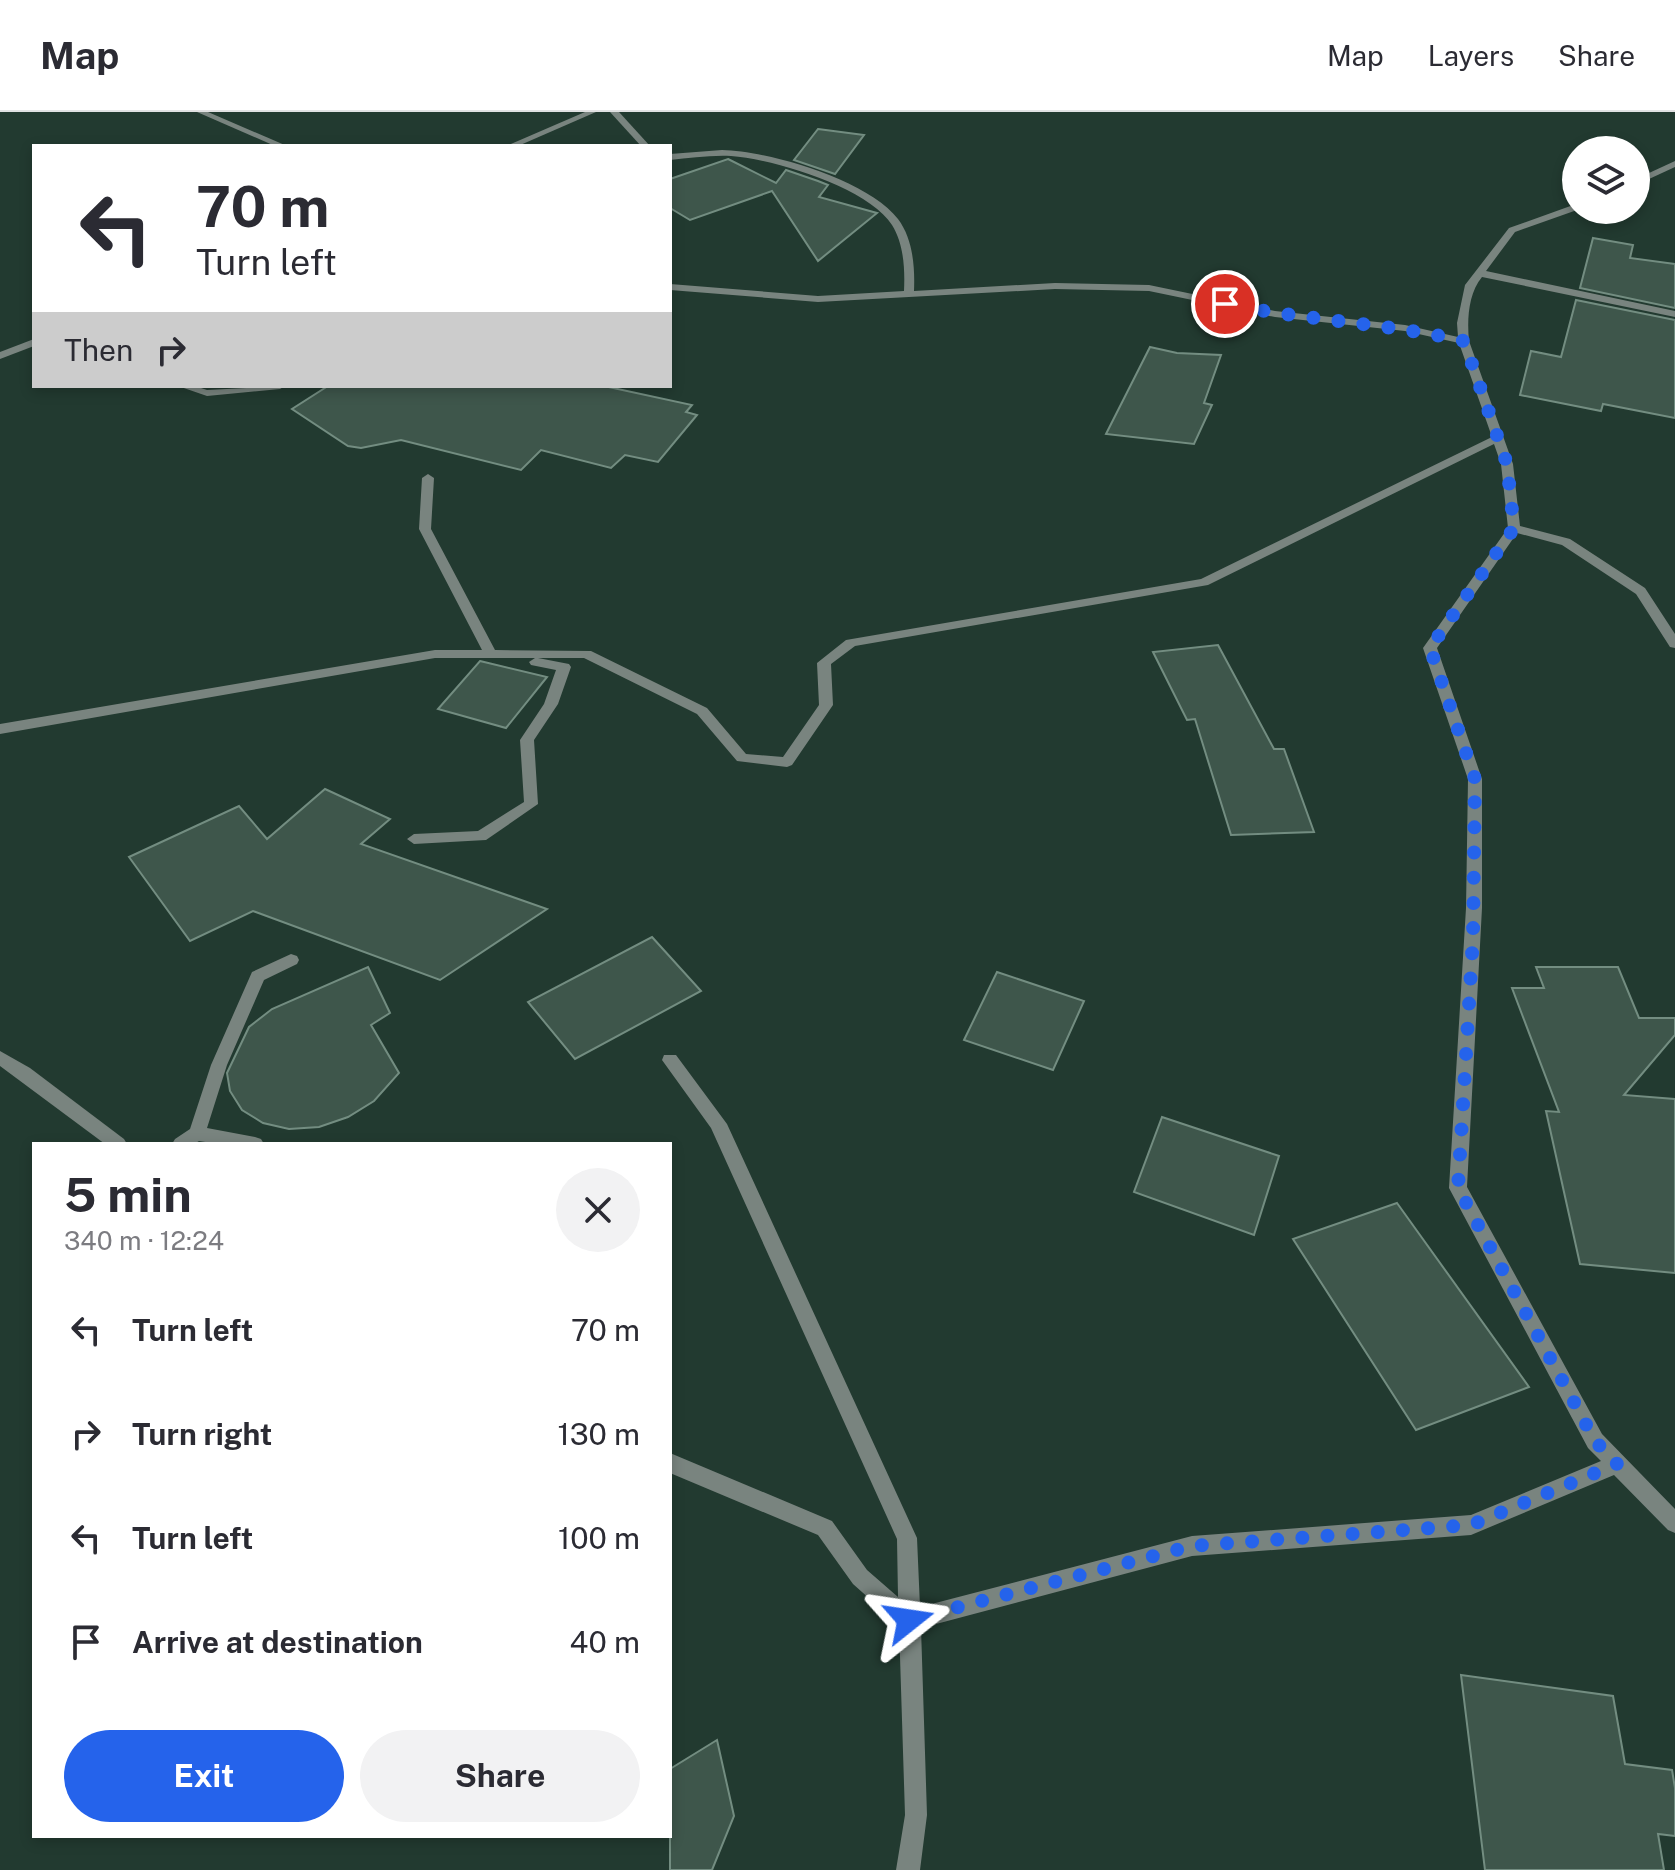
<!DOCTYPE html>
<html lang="en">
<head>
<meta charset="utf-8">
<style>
	:root { --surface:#fff; --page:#f2f2f3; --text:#2b2b33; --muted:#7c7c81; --line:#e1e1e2; --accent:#2563eb }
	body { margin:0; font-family:"Public Sans",sans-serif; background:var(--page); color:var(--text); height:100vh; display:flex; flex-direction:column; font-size:30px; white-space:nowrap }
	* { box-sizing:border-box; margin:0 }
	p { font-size:26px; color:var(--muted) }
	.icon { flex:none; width:44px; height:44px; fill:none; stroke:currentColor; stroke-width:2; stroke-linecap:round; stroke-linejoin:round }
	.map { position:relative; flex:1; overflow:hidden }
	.details { position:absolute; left:32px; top:1030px; width:640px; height:696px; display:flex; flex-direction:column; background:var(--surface); border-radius:0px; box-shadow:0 4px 12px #0003 }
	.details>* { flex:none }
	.guide { position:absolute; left:32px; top:32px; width:640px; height:244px; border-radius:0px; box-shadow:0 4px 12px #0003; background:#fff; color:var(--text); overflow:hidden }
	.fabs { position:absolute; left:1562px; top:24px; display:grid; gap:16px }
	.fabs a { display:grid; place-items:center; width:88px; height:88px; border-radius:50%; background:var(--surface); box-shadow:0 4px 12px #0003; font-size:40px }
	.pin { position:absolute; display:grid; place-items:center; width:68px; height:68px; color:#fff; margin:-34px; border:4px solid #fff; border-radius:50%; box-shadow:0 2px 8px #0007 }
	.me { position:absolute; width:88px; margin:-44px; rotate:75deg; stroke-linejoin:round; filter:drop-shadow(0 0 6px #0008) }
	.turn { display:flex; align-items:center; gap:28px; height:168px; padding:0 32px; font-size:36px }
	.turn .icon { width:104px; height:104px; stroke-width:2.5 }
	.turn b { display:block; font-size:56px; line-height:68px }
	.then { display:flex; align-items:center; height:76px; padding:0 32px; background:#0003; gap:16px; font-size:30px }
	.round { display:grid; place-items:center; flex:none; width:84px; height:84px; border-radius:42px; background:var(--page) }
	.headline { display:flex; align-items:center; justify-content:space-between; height:136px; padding:0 32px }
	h1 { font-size:48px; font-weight:700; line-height:60px }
	.primary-button { display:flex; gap:16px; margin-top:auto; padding:16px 32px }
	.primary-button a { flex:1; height:92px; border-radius:48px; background:var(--accent); color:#fff; font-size:32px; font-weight:700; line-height:92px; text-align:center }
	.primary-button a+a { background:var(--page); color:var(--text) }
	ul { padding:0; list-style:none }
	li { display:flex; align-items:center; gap:24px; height:104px; padding:0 32px }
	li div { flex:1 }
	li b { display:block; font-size:30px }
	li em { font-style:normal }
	header { display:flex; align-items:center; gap:48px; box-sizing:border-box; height:112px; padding:0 40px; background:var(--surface); border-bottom:2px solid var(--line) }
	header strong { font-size:38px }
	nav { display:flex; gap:44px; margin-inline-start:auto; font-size:28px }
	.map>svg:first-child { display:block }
	.building { fill:#3e564b; stroke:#738d81; stroke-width:2 }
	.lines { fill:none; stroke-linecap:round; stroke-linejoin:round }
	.minor { fill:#79847f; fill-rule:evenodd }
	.route { stroke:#2563eb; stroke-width:14; stroke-dasharray:0 25.2 }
</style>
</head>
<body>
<header>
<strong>Map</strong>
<nav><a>Map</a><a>Layers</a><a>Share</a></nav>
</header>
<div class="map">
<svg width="1675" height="1758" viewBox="0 0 1675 1758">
	<rect width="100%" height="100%" fill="#223a30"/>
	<g class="building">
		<polygon points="818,17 864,23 835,62 794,48"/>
		<polygon points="728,47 776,71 786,58 818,69 828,73 819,85 877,101 818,149 772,79 690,108 670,96 670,67"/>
		<polygon points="1593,126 1633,133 1630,146 1675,152 1675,196 1580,176"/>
		<polygon points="1576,188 1675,208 1675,306 1603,292 1601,299 1520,283 1531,239 1561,245"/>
		<polygon points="1150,235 1177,241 1221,243 1204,291 1212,293 1194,332 1106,322"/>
		<polygon points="328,274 604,274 692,293 686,300 697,303 658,350 625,343 611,356 541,338 521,358 401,328 361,336 348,334 292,297"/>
		<polygon points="1218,533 1274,637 1284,637 1314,720 1231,723 1195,607 1187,608 1153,540"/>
		<polygon points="480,549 547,565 506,616 438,597"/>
		<polygon points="325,677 390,707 361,732 547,797 440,868 253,799 190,829 129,745 239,694 267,727"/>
		<polygon points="652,825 701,879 575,947 528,890"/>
		<polygon points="368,855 390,901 371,913 399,961 374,989 348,1005 319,1015 289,1017 263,1011 242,998 230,979 227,961 249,915 272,897"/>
		<polygon points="1536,855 1618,855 1639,906 1675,906 1675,923 1624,983 1675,987 1675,1161 1580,1152 1546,999 1559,1000 1512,876 1544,876"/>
		<polygon points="997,860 1084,889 1053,958 964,928"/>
		<polygon points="1162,1005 1279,1044 1254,1123 1134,1080"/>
		<polygon points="1397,1091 1529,1275 1416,1318 1293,1127"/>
		<polygon points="1461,1563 1613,1584 1625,1652 1672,1658 1675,1676 1675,1724 1658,1722 1664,1758 1485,1758"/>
		<polygon points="717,1628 734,1704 712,1758 670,1758 670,1657"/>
	</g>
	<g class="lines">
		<g class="minor">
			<polygon points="197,0 208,0 287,34 275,34"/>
			<polygon points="585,0 596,0 518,34 506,34"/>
			<polygon points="610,0 619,0 650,34 641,34"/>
			<path d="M722,38C769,39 868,68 898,107C913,127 915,155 914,179L1055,171L1149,173L1275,199L1405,213L1458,225L1457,211L1465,173L1509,116L1576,92L1577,98L1515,120L1486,159L1675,199V205L1482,165C1468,182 1467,208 1469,229L1513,352L1520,414L1570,427L1645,476L1675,522V536L1670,535L1636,482L1562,433L1517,421L1437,536L1482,667V796L1467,1075L1602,1322L1675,1397V1421L1668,1418L1614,1363L1471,1423L1192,1444L921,1516L927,1703L920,1758H896L905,1703L899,1513L853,1472L818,1423L670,1361V1341L832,1409L867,1458L898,1485L897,1427L711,1016L662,948L664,943H676L727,1012L917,1426L920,1495L1192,1424L1471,1403L1601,1349L1588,1336L1449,1076L1466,796L1468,667L1423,536L1508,416L1501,352L1494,332L1208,473L855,534L831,552L833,593L792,653L787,655L737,649L697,602L584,546H538L569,552L571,555L558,592L534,628L538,692L486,728L414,732L407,727L414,722L478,719L524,690L520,628L544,592L556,558L531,553L529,550L535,546H435L0,622V612L435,538H482L419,417L422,366L428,362L434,366L431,417L495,538L591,539L707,596L746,642L783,645L819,593L817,551L846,528L1201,467L1492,325L1459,231L1405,219L1275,205L1149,179L1055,177L818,190L670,178V172L818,184L904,179C905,158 904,132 892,113C869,76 774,47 731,44C711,43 690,46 670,48V42Z"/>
			<polygon points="1675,49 1675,55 1636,73 1636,67"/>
			<polygon points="34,227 34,234 0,247 0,240"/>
			<polygon points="178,274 195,274 207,278 285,274 280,277 207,284"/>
			<polygon points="291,842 297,844 299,848 297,852 264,868 227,953 207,1016 255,1025 261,1027 264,1032 218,1032 199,1029 194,1032 172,1032 175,1027 190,1017 211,953 252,860"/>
			<polygon points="0,939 30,956 124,1027 127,1032 105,1032 0,954"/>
		</g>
	</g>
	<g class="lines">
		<path class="route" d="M909,1508L1192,1434L1471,1413L1617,1352L1595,1329L1458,1076L1473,826L1475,667L1430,536L1514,416L1507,352L1464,229C1385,211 1304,208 1225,192"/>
	</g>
</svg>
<div class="fabs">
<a><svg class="icon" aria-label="layers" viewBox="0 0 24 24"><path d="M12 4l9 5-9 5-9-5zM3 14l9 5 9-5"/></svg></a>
</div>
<div class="pin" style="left:1225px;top:192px;background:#d93025"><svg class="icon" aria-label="arrive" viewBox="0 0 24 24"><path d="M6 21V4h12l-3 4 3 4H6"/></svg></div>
<svg class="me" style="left:909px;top:1508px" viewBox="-20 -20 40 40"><path d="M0-17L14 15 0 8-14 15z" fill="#2563eb" stroke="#fff" stroke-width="4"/></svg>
<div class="guide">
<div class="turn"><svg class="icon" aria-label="left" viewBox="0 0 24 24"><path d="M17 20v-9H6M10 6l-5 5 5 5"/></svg><div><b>70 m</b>Turn left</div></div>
<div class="then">Then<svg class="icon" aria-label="right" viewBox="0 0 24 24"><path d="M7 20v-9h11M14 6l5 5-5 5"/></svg></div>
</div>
<section class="details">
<div class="headline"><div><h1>5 min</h1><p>340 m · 12:24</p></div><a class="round"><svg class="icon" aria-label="close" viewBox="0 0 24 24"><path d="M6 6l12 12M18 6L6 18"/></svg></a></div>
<ul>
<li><svg class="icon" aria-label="left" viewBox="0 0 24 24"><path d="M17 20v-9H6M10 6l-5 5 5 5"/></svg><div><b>Turn left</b></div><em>70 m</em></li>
<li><svg class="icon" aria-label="right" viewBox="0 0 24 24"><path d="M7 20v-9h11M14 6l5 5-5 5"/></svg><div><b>Turn right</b></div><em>130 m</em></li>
<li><svg class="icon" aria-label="left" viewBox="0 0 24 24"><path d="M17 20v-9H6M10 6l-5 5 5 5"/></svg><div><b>Turn left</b></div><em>100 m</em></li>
<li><svg class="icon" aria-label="arrive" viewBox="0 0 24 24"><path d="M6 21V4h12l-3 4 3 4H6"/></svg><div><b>Arrive at destination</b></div><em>40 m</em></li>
</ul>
<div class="primary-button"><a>Exit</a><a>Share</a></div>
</section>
</div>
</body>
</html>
